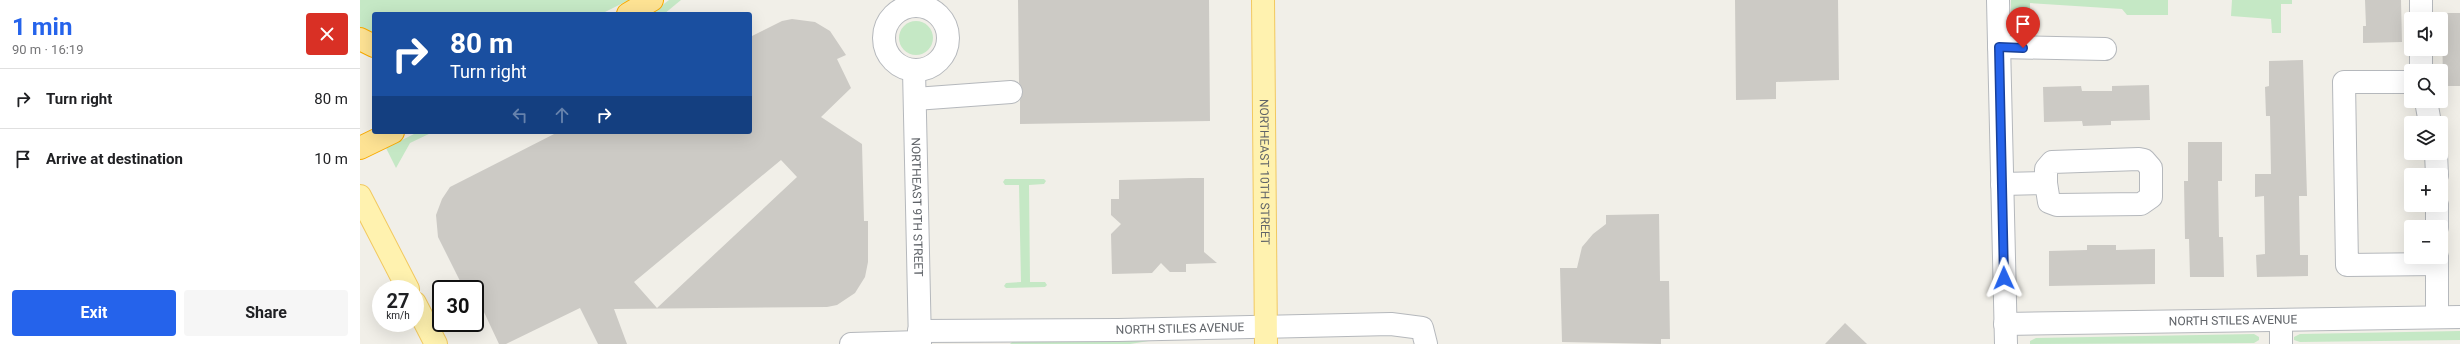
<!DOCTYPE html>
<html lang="en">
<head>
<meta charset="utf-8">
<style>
	:root { --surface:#fff; --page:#f6f6f6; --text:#202124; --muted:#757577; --line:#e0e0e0; --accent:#2563eb }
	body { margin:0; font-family:Roboto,sans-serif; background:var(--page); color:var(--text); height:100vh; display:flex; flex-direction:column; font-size:15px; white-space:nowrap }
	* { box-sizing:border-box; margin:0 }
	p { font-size:13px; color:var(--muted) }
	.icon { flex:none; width:22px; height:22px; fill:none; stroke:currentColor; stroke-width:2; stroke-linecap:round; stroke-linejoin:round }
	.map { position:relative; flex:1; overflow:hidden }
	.details { display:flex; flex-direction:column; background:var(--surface); width:360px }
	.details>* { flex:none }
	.hud { position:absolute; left:12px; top:12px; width:380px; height:122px; border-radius:4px; box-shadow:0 4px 16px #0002; background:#1a4fa0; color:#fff; overflow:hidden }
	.controls { position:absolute; left:2044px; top:12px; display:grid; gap:8px }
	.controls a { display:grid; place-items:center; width:44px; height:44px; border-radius:4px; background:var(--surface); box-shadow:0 4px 16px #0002; font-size:20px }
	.speed { position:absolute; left:12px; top:280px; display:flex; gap:8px; font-size:20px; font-weight:700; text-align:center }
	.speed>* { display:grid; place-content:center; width:52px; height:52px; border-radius:50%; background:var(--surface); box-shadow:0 4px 16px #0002; line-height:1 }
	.speed small { font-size:10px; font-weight:400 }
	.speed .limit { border:2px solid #111; border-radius:6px; background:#fff; color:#111 }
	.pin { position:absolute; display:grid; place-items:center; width:34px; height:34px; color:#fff; margin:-41px -17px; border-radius:50% 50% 50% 0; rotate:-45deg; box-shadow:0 0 4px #0007 }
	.pin .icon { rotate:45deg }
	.me { position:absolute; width:44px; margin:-22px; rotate:359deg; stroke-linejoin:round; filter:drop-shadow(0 0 3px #0008) }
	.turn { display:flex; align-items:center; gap:14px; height:84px; padding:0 12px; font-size:18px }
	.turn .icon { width:52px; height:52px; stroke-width:2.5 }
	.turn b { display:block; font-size:28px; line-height:34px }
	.lanes { display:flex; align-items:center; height:38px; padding:0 12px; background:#0003; justify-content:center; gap:20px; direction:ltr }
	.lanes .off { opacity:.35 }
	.round { display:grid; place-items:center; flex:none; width:42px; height:42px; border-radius:4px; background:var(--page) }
	.summary { display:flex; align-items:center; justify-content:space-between; height:68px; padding:0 12px }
	h1 { font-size:24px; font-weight:700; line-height:30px; color:var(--accent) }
	.cta { display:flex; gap:8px; margin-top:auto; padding:8px 12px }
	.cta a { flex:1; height:46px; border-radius:4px; background:var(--accent); color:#fff; font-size:16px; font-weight:700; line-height:46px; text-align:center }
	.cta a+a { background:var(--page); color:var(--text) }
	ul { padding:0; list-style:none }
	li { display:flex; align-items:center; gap:12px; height:60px; padding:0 12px; border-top:1px solid var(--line) }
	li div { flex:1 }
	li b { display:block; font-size:15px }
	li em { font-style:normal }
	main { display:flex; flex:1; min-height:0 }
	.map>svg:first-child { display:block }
	.green { fill:#c5e8c5 }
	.building { fill:#cccac5; fill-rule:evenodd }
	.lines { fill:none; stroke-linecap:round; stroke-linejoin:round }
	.minor-casing { stroke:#b5b8bc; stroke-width:24 }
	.major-casing { stroke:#f2c960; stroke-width:24 }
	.highway-casing { stroke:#f9ab00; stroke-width:24 }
	.minor { stroke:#fff; stroke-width:22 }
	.major { stroke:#fff2af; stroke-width:22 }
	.highway { stroke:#fde293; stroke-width:22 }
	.route-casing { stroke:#184099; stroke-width:10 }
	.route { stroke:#2563eb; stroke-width:7 }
	.labels { text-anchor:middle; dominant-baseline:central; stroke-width:3.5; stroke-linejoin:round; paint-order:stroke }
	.street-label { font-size:12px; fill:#5f6368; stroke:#fff }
</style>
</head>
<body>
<main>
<section class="details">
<div class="summary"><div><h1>1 min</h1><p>90 m · 16:19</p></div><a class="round" style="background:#d93025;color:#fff"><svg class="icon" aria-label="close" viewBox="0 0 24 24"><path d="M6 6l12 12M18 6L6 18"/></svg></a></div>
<ul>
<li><svg class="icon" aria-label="right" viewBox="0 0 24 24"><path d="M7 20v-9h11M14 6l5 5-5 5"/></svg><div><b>Turn right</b></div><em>80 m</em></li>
<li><svg class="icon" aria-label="arrive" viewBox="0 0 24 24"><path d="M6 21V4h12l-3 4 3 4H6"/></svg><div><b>Arrive at destination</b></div><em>10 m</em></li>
</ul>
<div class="cta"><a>Exit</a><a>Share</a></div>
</section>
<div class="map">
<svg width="2100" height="344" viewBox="0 0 2100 344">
	<rect width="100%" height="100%" fill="#f1efe8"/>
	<g class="green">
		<polygon points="0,0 269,0 241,14 14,14 14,36 0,30"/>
		<polygon points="309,0 321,0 304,14 291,14"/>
		<polygon points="1651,0 1808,0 1808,15 1767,15 1762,9 1670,3 1670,16 1651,15"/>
		<polygon points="1872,0 1932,0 1932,4 1921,4 1921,33 1912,33 1911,19 1871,16"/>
		<circle cx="556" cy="38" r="17"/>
		<polygon points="58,132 73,132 50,143 36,168 26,148"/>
		<polygon points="645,179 684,179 686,181 684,184 669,185 670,282 685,282 687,285 685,287 646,288 644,286 646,283 661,282 659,185 645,185 643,182"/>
		<polygon points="2100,331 2100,340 1940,342 1934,340 1934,337 1940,334"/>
		<polygon points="1894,334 1899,337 1899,340 1894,343 1670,344 1670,341 1676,338"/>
		<polygon points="795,340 770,344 650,344 653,341"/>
	</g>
	<g class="building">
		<polygon points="658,0 849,0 850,121 660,124 660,100 663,91 659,83"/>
		<polygon points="1375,0 1478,0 1479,80 1416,82 1416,99 1376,100"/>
		<polygon points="2005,0 2041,0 2042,42 2003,43 2003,26 2006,26"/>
		<polygon points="2082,13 2100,13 2100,86 2083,86"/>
		<path d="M432,19L455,22L470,31L486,55L477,59L491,88L461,117L502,144L504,221H508V262L505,277L495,293L477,305L467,307L254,309L267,344H238L220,308L146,344H139L123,310L115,314V289H104L78,237L76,215L82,199L90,187L198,132H390V37L422,21ZM421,160L437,177L297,308L274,282Z"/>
		<polygon points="1943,60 1947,196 1939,196 1940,255 1948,255 1948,276 1897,277 1896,255 1905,254 1904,196 1895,197 1895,174 1911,174 1910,116 1906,116 1905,87 1909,86 1909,61"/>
		<polygon points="1789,85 1790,120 1751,121 1751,125 1723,126 1722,121 1684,122 1683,87 1721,86 1722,91 1752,91 1752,86"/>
		<polygon points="1828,142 1862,142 1862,181 1858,181 1859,237 1863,237 1864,277 1830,277 1829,239 1825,239 1824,181 1828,181"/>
		<polygon points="831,178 844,178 844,252 857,263 826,264 826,272 810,272 801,263 792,273 752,274 751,234 761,224 751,215 751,199 759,199 759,180"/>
		<polygon points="1299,214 1300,281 1309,281 1310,339 1301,339 1301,344 1202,342 1200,268 1217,268 1222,247 1233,234 1246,224 1246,215"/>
		<polygon points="1727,245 1756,245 1756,250 1795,249 1795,284 1689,286 1689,251 1727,250"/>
		<polygon points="1485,323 1507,344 1465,344"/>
	</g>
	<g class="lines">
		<g class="minor-casing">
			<g id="minor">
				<polyline points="1638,0 1646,344"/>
				<polyline points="2061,0 2061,19"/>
				<circle cx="556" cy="38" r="32"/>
				<polyline points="1639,47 1745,49"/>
				<polyline points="2061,49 2061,71"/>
				<path id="s1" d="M554,70L560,344"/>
				<polyline points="2051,82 1984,82 1987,265 2077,264"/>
				<polyline points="555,99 651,92"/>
				<polyline points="2066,101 2070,123"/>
				<polyline points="2076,153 2077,175"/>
				<polyline points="1642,184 1686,183 1686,169 1692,162 1779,159 1784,160 1791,168 1791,197 1781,204 1697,205 1689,202 1686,183"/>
				<polyline points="2077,205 2077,227"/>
				<polyline points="2077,257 2077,317"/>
				<polyline points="1921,320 1921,344"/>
				<path id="s2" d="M1645,324L2100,317"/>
				<path id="s3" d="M559,331L758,330L1031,324L1062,328L1066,344"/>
				<polyline points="491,344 560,342"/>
			</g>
		</g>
		<g class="major-casing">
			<g id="major">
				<path id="s4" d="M903,0L906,344"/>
				<polyline points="0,196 48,289"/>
				<polyline points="55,303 76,344"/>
			</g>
		</g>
		<g class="highway-casing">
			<g id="highway">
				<polyline points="268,14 292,0"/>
				<polyline points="0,39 14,46"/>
				<polyline points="0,148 33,132"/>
			</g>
		</g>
		<use href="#minor" class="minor"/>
		<use href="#major" class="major"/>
		<use href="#highway" class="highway"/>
	</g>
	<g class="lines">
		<g class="route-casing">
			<polyline id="route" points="1644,278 1639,47 1663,48"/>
		</g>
		<use href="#route" class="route"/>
	</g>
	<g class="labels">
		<g class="street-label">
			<text stroke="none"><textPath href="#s4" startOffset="172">NORTHEAST 10TH STREET</textPath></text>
			<text stroke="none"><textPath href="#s1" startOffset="137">NORTHEAST 9TH STREET</textPath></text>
			<text stroke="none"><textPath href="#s2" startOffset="228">NORTH STILES AVENUE</textPath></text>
			<text stroke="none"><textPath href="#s3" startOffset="261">NORTH STILES AVENUE</textPath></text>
		</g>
	</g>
</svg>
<div class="controls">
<a><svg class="icon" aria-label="sound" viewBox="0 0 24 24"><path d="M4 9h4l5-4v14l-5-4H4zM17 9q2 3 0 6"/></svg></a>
<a><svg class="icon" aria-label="search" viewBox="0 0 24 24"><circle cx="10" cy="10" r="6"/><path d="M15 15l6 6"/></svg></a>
<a><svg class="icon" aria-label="layers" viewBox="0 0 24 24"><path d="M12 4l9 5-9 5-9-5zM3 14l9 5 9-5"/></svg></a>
<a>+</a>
<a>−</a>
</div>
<div class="speed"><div>27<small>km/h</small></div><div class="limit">30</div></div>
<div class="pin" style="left:1663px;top:48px;background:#d93025"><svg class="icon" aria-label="arrive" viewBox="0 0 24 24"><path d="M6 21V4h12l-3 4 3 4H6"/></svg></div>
<svg class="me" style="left:1644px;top:278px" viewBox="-20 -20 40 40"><path d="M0-17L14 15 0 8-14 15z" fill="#2563eb" stroke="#fff" stroke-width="4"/></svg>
<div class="hud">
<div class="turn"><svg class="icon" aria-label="right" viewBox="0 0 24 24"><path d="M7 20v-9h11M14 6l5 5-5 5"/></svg><div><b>80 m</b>Turn right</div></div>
<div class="lanes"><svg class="icon off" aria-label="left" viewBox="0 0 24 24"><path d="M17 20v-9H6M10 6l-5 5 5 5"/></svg><svg class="icon off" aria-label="ahead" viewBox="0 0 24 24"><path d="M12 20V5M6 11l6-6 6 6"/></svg><svg class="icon" aria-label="right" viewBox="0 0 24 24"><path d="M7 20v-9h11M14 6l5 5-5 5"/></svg></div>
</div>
</div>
</main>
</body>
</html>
